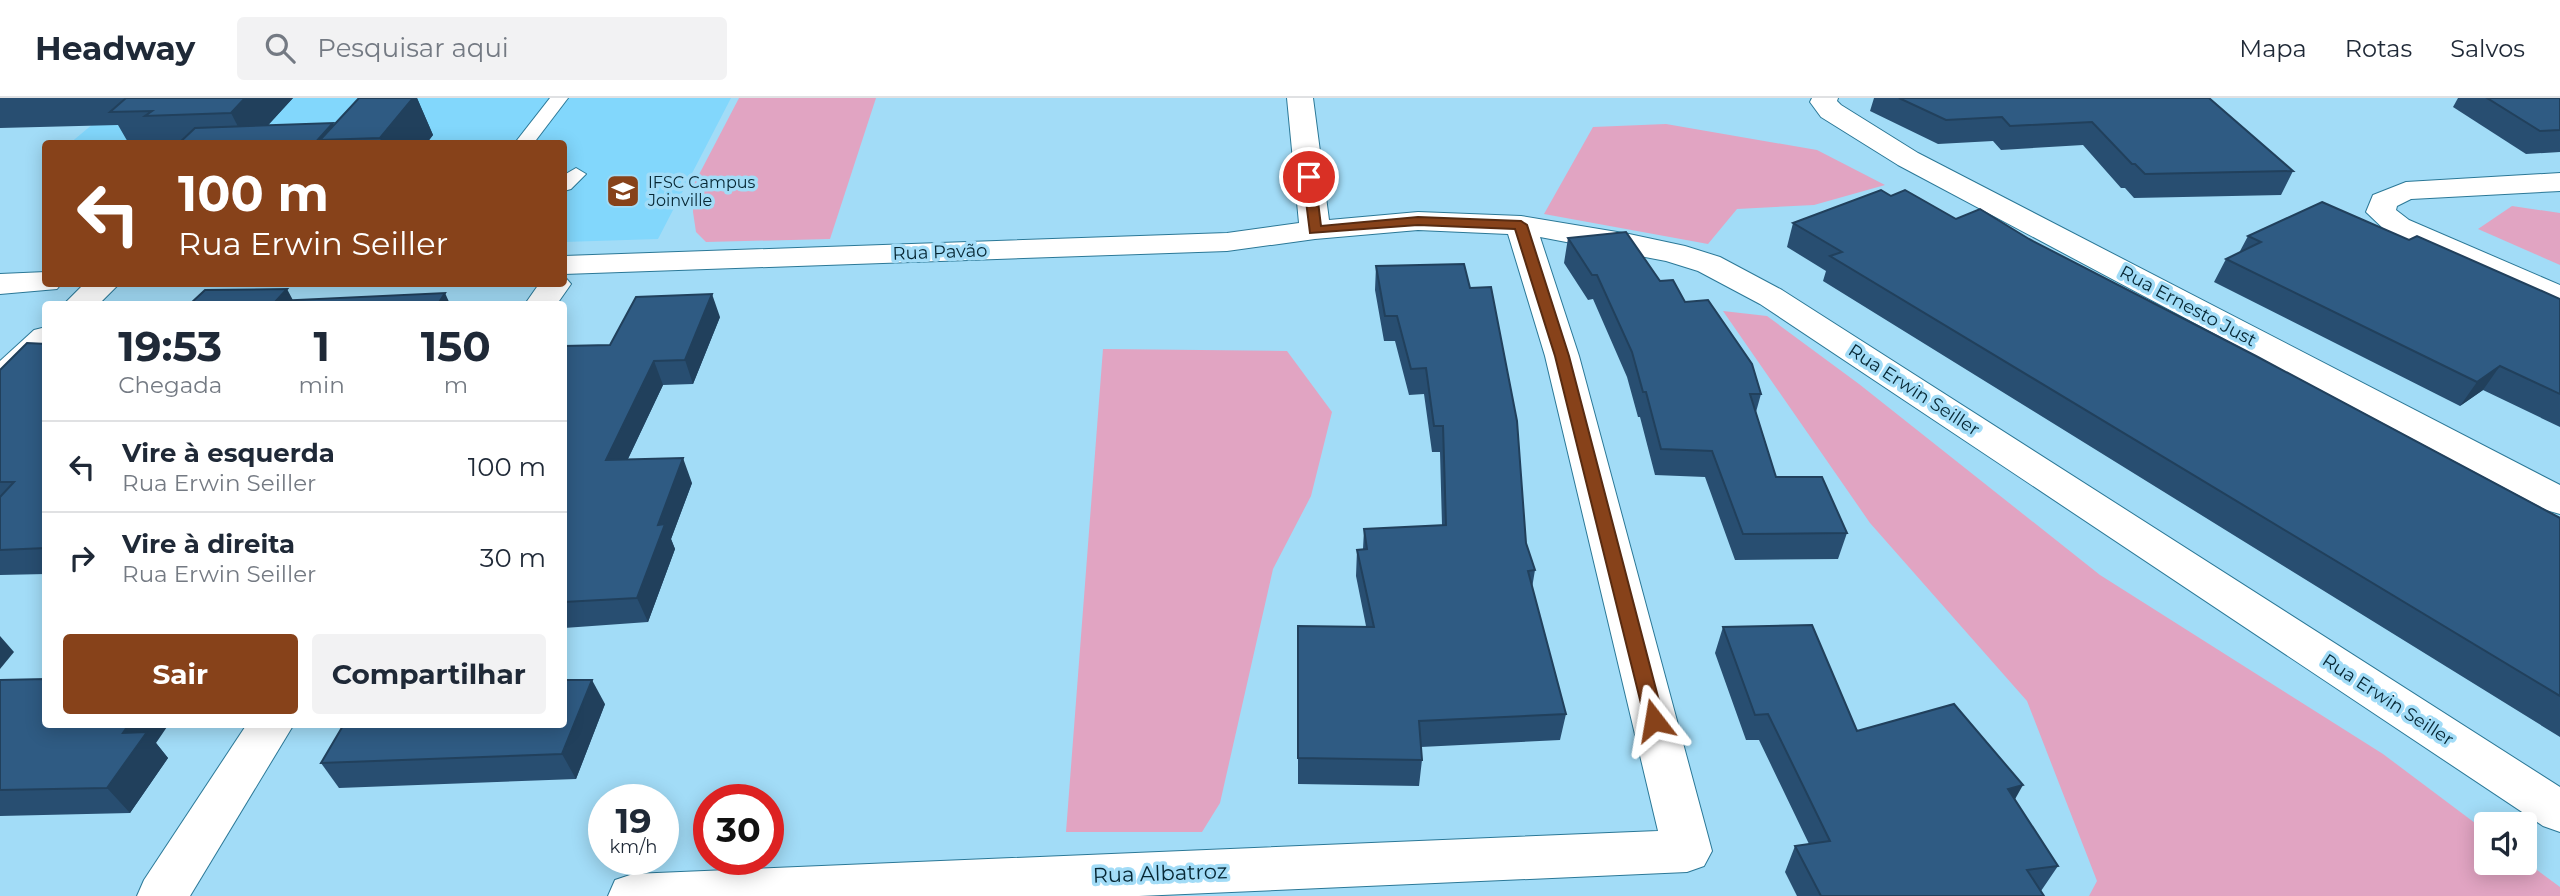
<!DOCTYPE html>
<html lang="pt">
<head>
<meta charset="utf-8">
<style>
	:root { --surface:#fff; --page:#f2f2f3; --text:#1f2937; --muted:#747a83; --line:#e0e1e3; --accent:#87421a }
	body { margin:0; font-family:Montserrat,sans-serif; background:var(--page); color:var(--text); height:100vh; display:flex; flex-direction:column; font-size:26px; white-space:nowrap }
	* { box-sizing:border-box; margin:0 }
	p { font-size:23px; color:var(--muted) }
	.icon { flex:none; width:38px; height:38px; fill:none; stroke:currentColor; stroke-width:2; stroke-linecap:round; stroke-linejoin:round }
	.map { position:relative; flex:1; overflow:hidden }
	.drawer { position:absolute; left:42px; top:203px; width:525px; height:427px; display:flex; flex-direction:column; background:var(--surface); border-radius:7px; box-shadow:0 4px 18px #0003 }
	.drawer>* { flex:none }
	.guide { position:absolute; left:42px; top:42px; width:525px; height:147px; border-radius:7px; box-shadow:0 4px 18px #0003; background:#87421a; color:#fff; overflow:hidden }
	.fabs { position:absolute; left:2474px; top:714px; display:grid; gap:14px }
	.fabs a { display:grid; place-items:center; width:63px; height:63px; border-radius:7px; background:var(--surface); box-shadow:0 4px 18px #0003; font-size:35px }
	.speed { position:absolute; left:588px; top:686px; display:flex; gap:14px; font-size:35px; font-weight:700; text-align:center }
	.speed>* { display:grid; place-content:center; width:91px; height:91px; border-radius:50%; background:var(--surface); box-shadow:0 4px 18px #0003; line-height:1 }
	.speed small { font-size:18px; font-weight:400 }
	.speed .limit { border:10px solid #d22; background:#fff; color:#111 }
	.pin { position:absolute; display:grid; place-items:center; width:60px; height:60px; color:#fff; margin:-30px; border:4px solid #fff; border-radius:50%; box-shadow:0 2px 7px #0007 }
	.me { position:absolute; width:77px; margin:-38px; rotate:346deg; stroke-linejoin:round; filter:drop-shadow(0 0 5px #0008) }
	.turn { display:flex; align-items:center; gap:24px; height:147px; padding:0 21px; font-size:32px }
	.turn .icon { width:91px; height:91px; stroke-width:2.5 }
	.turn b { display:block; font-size:49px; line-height:60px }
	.eta { display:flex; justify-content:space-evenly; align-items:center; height:119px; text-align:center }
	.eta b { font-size:42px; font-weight:700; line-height:49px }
	.primary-button { display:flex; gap:14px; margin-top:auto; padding:14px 21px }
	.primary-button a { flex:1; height:80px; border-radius:7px; background:var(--accent); color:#fff; font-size:28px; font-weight:700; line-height:80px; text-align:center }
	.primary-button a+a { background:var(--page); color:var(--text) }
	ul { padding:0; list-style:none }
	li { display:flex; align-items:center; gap:21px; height:91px; padding:0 21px; border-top:2px solid var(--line) }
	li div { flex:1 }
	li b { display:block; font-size:26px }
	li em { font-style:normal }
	header { display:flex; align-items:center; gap:42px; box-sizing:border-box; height:98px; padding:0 35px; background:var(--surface); border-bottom:2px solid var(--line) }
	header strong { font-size:33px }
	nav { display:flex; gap:38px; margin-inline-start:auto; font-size:24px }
	.search { width:490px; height:63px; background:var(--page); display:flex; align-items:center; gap:18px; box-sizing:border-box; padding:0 24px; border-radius:7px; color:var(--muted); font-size:26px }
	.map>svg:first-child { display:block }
	.built { fill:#82d7fc }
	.green { fill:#e1a4c2 }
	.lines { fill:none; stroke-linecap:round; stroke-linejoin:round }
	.service-casing { stroke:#2b7897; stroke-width:2 }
	.minor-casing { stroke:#2b7897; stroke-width:2 }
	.service { fill:#fff; fill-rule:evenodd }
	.minor { fill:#fff; fill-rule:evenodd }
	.wall { fill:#284e71 }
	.shaded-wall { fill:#21405c }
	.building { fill:#2f5b83; stroke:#21405c; stroke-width:2 }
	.route { fill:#87421a; stroke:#582b11; stroke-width:2 }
	.labels { text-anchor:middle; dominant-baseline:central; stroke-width:7; stroke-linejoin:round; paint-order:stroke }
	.far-poi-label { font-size:16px; fill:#062734; stroke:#a2dcf7; text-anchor:start }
	.street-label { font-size:18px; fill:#062734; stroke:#a2dcf7 }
	.near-street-label { font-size:21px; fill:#062734; stroke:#a2dcf7 }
</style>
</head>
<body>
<header>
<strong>Headway</strong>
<div class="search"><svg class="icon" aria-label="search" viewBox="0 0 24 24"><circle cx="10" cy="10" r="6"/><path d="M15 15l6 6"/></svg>Pesquisar aqui</div>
<nav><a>Mapa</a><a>Rotas</a><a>Salvos</a></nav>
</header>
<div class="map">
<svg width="2560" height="798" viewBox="0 0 2560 798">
	<rect width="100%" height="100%" fill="#a2dcf7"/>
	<polygon class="built" points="124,0 731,0 658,141 564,144 564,46 69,46"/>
	<g class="green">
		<polygon points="739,0 876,0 830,141 706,144 696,134 693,114 693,88"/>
		<polygon points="1666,26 1817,52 1885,87 1814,107 1737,111 1708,146 1544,116 1593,29"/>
		<polygon points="2512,108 2560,115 2560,167 2478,131"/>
		<polygon points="1723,213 1767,218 1859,286 2100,477 2383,656 2487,734 2487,765 2525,763 2560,789 2560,798 2089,798 2097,783 2027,603 1870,425"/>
		<polygon points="1103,251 1287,253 1332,314 1311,398 1273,471 1220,705 1202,734 1066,734"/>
	</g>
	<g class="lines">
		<g class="service-casing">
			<g id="service">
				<polygon points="550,0 568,0 533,46 514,46"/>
				<polygon points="576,70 586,76 571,91 564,93 564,77"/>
			</g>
		</g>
		<g class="minor-casing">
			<g id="minor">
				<polygon points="1287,0 1313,0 1329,122 1418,114 1521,118 1629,136 1685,148 1720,159 1782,192 2560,689 2560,734 2543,728 1760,206 1698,173 1666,163 1540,139 1579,258 1712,753 1704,768 1687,774 1139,798 608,798 615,782 633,776 1658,733 1545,258 1508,136 1418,132 1315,141 1227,153 564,176 564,158 1227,135 1299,125"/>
				<polygon points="1812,0 1838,0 1837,3 1841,7 1918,55 2560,387 2560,416 2546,412 1898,67 1821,19 1810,4"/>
				<polygon points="2560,75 2560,93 2411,101 2397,108 2396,112 2409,122 2560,187 2560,209 2387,134 2366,114 2373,97 2406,84"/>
				<polygon points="46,174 46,186 61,186 57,191 0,196 0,176"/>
				<polygon points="564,178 571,186 557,206 525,206 539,186 564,186"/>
				<polygon points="84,186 119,186 99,206 64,206"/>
				<polygon points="46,229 46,258 12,290 0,293 0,263 34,232"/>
				<polygon points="247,626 294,626 190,798 137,798 144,782"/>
			</g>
		</g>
		<use href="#service" class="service"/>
		<use href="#minor" class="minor"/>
	</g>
	<g class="wall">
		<polygon points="0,0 293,0 268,27 334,27 359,0 417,0 433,37 426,46 129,46 118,27 0,30"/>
		<polygon points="1874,0 2209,0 2293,73 2281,97 2134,100 2125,90 2121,90 2083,47 2001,52 1993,43 1938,46 1870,13"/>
		<polygon points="2458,0 2560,0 2560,54 2526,56 2453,9"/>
		<polygon points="1891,98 1956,121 2029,141 2560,420 2560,639 1823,183 1826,173 1787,149 1793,125"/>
		<polygon points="2248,138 2409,142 2560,201 2560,329 2483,292 2460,308 2214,184 2226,161 2239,155"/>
		<polygon points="1568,140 1660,183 1685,204 1761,296 1756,314 1776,379 1847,435 1838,461 1735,462 1705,379 1655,377 1640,319 1638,319 1627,279 1593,201 1588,202 1564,165"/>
		<polygon points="1376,168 1526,445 1535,472 1532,490 1566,616 1560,642 1421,649 1422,662 1419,688 1298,686 1298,528 1366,528 1356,478 1357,452 1363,451 1364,431 1442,427 1440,354 1432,354 1424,296 1409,297 1395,243 1384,243 1375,192"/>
		<polygon points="720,219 693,286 663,287 628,361 692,385 671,441 675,451 648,524 564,530 564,248 610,247"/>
		<polygon points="46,246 46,476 0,477 0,272"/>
		<polygon points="1723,529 1857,633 2015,702 2058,768 2041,793 2044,798 1797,798 1785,774 1795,748 1809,746 1759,642 1746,642 1715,555"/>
		<polygon points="0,582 156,645 168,660 130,715 0,718"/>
		<polygon points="605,606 576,681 339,690 321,665"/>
	</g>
	<g class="shaded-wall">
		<polygon points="245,0 293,0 251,46 247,46 231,15"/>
		<polygon points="413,0 417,0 433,37 426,46 382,46 380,40"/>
		<polygon points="333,25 340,41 320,42 322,46 314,46"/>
		<polygon points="287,191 295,206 276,203"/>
		<polygon points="445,195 450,206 438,206"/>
		<polygon points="712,196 720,219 693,286 685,262"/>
		<polygon points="654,263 663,287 616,386 606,362"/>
		<polygon points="2500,268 2483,292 2460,308 2477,284"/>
		<polygon points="683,360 692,385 671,441 675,451 648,524 637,500 658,427"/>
		<polygon points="0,538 14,554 0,571"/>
		<polygon points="592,582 605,606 576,681 562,656"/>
		<polygon points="129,626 169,626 156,645 168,660 130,715 107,690 123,635"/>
		<polygon points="2023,687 2009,712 2008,691"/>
	</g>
	<g class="building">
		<polygon points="126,0 245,0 231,15 145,18 152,13 110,14"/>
		<polygon points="359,0 413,0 380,40 320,42"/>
		<polygon points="1899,0 2209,0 2293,73 2145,76 2135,66 2132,66 2092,24 2010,28 2002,19 1946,22"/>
		<polygon points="2487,0 2560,0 2560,32 2540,33"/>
		<polygon points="333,25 314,46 178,46 195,30"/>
		<polygon points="1881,92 1891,98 1905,92 1956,121 1980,111 2029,141 2256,258 2560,420 2560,598 1830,158 1842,154 1793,125"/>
		<polygon points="2322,104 2409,142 2417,138 2560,201 2560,296 2500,268 2477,284 2226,161 2261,144 2248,138"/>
		<polygon points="1626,134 1660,183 1673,182 1685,204 1708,202 1752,266 1761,296 1750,296 1776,379 1822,379 1847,435 1743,436 1712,353 1661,351 1646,294 1643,294 1632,254 1597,177 1592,177 1568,140"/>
		<polygon points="1464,166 1470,190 1491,189 1517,323 1526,445 1535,472 1528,473 1566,616 1419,623 1422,662 1298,660 1298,528 1374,529 1357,452 1367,451 1364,431 1446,427 1443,328 1434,328 1426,270 1411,271 1397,218 1385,218 1376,168"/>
		<polygon points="287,191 276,203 445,195 438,206 190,206 205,192"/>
		<polygon points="712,196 685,262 654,263 606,362 683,360 658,427 665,426 637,500 564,504 564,248 610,247 636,199"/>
		<polygon points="27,245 46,246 46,450 0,452 0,399 14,384 0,384 0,272"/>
		<polygon points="1812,527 1857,633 1954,606 2023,687 2008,691 2058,768 2027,772 2044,798 1821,798 1795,748 1830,743 1768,616 1755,617 1723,529"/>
		<polygon points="46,581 46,626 129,626 123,635 147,634 107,690 0,692 0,582"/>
		<polygon points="564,582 592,582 562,656 321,665 344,626 564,626"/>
	</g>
	<polygon class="route" points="1309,76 1315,79 1321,128 1418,119 1521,123 1527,127 1569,258 1664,622 1661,628 1654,630 1648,628 1645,622 1555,258 1515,131 1418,127 1310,135 1303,79"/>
	<defs>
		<g id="university-square" transform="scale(1.75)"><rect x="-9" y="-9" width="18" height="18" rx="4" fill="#87421a" stroke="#a2dcf7"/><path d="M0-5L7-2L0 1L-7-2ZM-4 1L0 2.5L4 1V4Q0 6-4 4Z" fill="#fff"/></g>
	</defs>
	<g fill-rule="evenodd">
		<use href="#university-square" x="623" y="93"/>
	</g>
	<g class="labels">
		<g class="far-poi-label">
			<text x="648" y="84">IFSC Campus<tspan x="648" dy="18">Joinville</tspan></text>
		</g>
		<g class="street-label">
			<text transform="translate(940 154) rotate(-2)">Rua Pavão</text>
			<text transform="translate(2188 208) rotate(28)">Rua Ernesto Just</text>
			<text transform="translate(1914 292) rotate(33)">Rua Erwin Seiller</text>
			<text transform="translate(2388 602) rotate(33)">Rua Erwin Seiller</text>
		</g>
		<g class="near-street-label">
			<text transform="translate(1160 775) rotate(-2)">Rua Albatroz</text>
		</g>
	</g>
</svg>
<div class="fabs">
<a><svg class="icon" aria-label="sound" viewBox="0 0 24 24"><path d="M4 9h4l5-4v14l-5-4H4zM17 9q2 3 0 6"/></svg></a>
</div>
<div class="speed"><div>19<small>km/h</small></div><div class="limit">30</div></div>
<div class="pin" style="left:1309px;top:79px;background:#d93025"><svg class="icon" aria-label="arrive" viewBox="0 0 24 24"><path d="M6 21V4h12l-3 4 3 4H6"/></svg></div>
<svg class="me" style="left:1654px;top:622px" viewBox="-20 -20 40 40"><path d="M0-17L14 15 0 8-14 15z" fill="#87421a" stroke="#fff" stroke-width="4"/></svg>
<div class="guide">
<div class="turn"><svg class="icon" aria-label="left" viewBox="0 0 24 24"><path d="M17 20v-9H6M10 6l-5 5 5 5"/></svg><div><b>100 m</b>Rua Erwin Seiller</div></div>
</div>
<section class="drawer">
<div class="eta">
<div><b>19:53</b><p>Chegada</p></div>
<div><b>1</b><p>min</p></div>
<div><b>150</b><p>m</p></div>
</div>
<ul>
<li><svg class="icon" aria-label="left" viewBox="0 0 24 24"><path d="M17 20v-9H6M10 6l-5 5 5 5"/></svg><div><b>Vire à esquerda</b><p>Rua Erwin Seiller</p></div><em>100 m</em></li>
<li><svg class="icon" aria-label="right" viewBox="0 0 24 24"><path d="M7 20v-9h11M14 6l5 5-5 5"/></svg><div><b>Vire à direita</b><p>Rua Erwin Seiller</p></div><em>30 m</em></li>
</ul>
<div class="primary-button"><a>Sair</a><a>Compartilhar</a></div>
</section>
</div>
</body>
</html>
